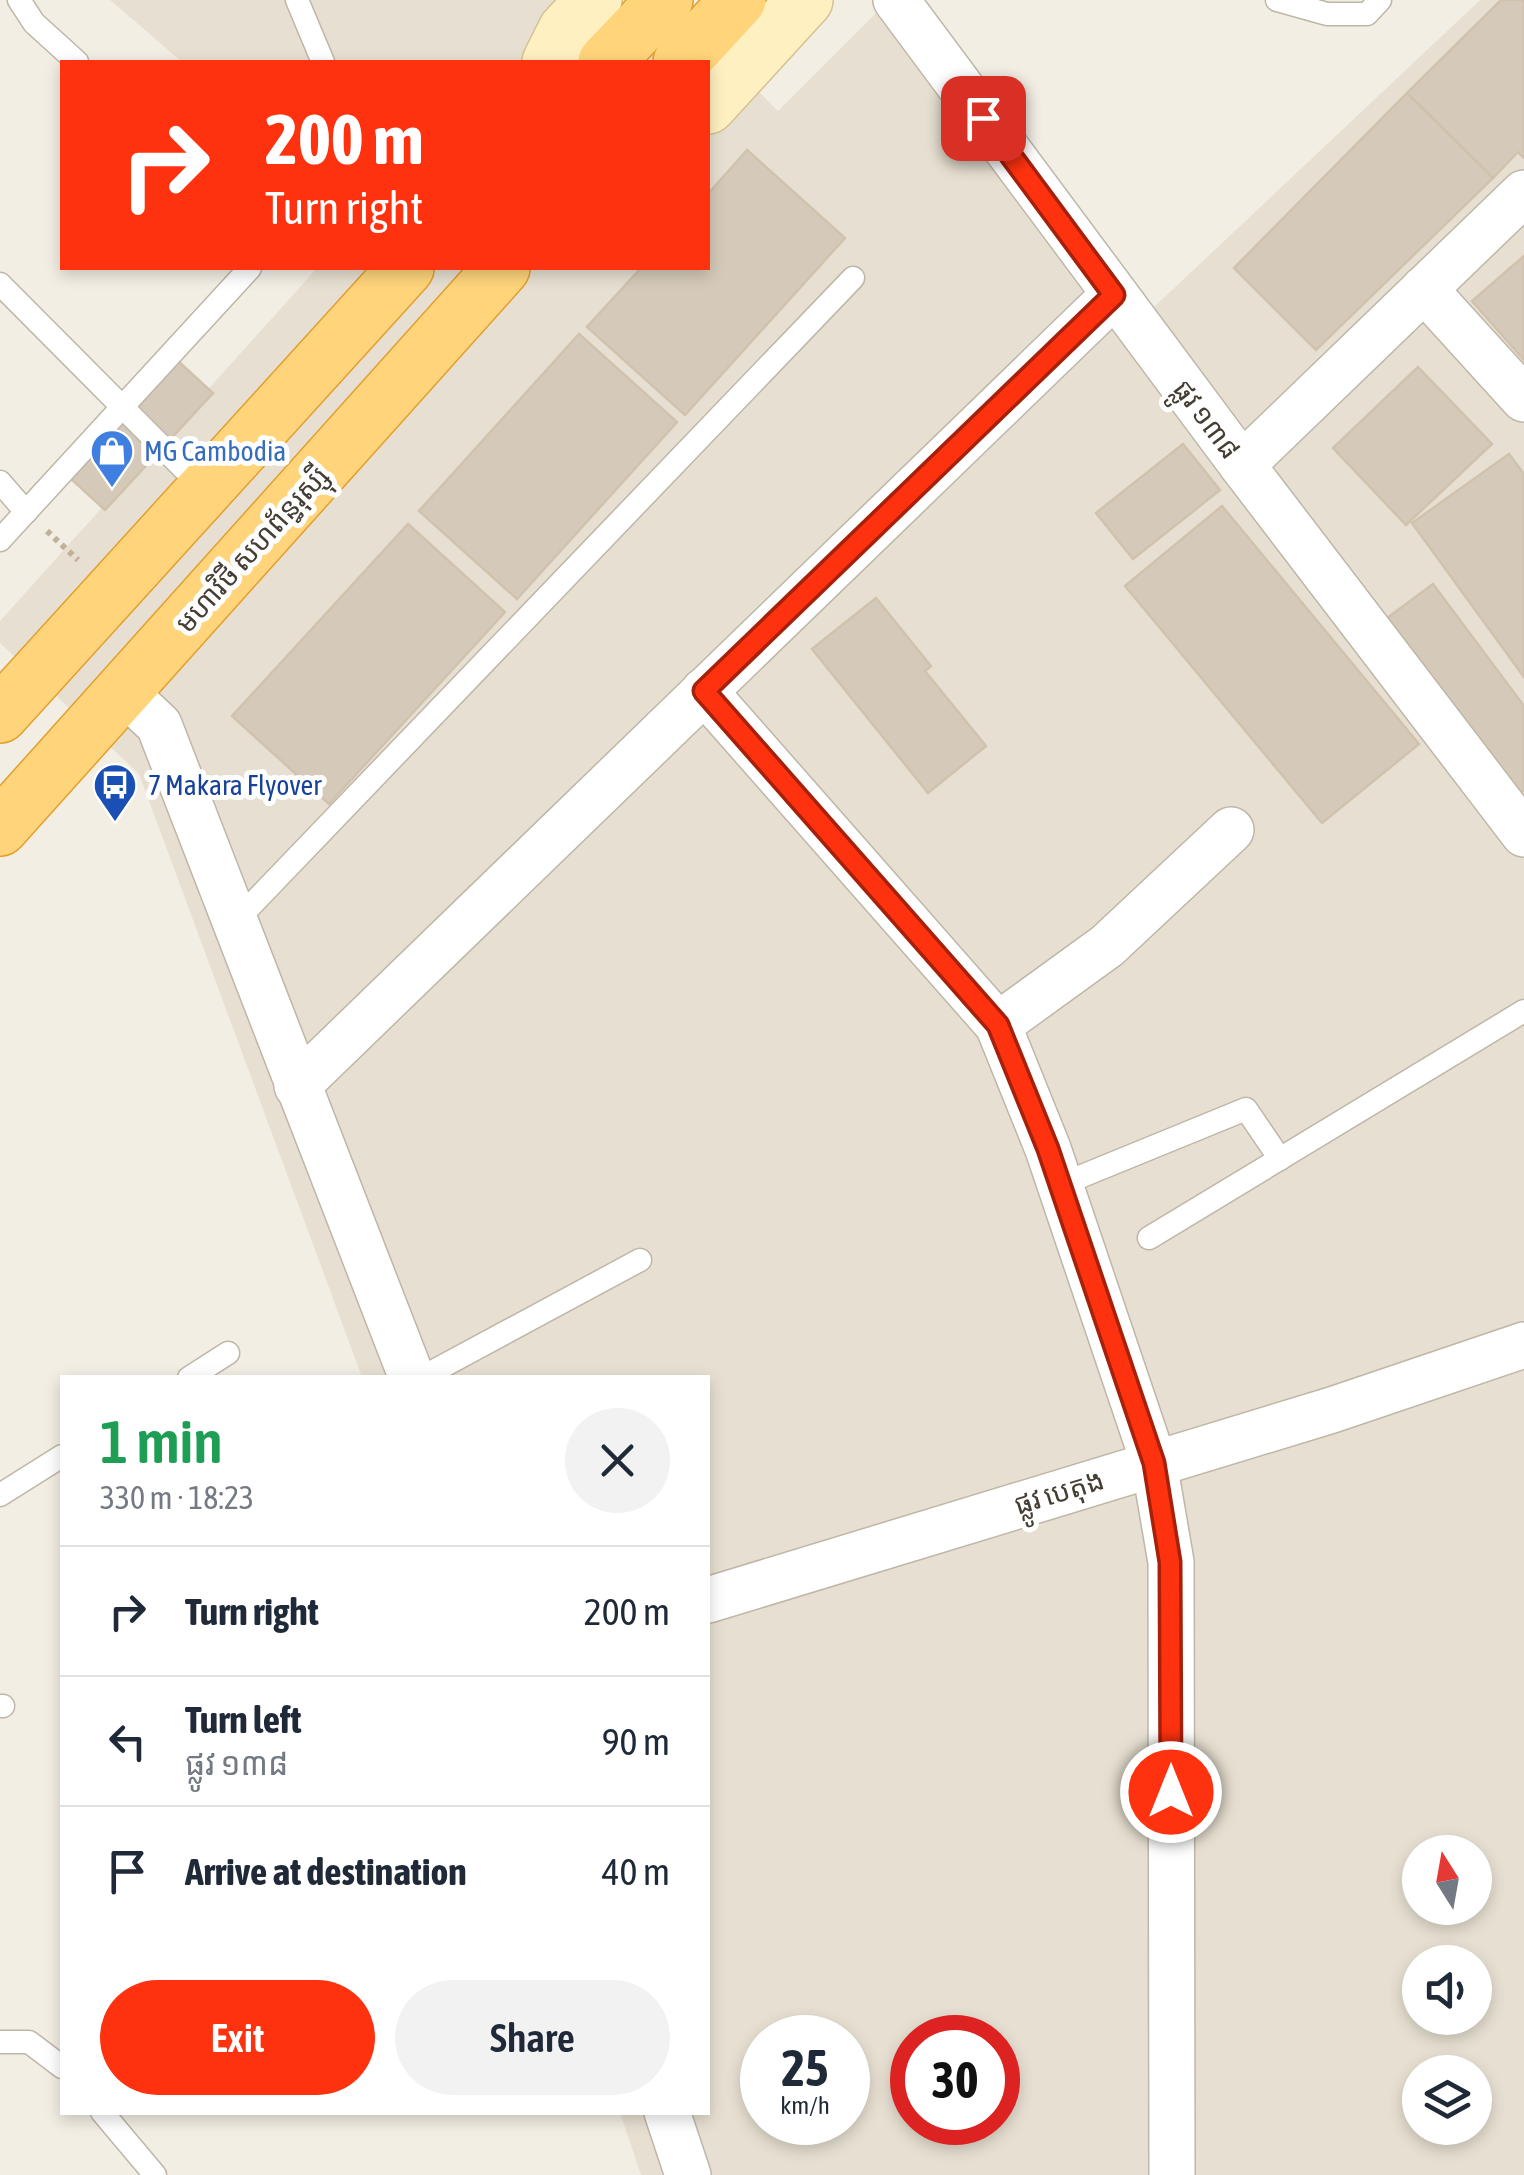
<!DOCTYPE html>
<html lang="en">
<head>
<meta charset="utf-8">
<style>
	:root { --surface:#fff; --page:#f2f2f3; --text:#1f2937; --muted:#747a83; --line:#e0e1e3; --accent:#ff320f }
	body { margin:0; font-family:"Asap Condensed","Noto Sans Khmer",sans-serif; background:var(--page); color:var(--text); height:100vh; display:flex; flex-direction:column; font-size:38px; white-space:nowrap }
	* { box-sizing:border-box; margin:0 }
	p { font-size:32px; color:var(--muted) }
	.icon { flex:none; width:55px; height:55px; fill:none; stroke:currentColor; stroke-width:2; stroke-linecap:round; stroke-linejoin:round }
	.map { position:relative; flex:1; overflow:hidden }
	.side { position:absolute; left:60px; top:1375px; width:650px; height:740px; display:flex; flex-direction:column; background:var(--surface); border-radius:0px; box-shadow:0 5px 15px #0003 }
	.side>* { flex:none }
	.hud { position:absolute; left:60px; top:60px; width:650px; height:210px; border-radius:0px; box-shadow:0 5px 15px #0003; background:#ff320f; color:#fff; overflow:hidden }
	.needle { width:65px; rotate:349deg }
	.fabs { position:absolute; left:1402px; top:1835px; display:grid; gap:20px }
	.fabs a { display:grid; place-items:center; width:90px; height:90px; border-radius:50%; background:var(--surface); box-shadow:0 5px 15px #0003; font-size:50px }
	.speed { position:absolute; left:740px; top:2015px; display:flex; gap:20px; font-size:50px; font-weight:700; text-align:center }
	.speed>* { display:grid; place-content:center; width:130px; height:130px; border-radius:50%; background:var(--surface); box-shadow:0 5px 15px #0003; line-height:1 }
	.speed small { font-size:25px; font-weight:400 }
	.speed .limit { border:15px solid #d22; background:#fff; color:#111 }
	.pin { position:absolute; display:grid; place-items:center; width:85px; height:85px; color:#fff; margin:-42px; border-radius:20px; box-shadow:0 5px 15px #0006 }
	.me { position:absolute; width:110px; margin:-55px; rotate:0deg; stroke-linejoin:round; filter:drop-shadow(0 0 8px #0008) }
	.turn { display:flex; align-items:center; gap:35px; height:210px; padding:0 40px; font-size:45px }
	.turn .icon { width:130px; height:130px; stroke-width:2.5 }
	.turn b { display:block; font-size:70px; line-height:85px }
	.round { display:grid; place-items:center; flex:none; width:105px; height:105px; border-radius:52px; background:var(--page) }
	.head { display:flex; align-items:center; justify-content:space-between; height:170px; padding:0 40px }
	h1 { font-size:60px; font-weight:600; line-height:75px; color:#1e9e55 }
	.button { display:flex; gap:20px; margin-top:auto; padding:20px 40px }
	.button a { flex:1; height:115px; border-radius:60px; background:var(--accent); color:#fff; font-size:40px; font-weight:600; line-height:115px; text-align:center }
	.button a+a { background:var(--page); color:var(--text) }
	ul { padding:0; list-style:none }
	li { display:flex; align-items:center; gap:30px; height:130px; padding:0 40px; border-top:2px solid var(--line) }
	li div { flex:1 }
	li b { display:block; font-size:38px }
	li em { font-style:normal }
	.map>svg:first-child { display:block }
	.residential { fill:#e7e0d2; fill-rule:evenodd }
	.building { fill:#d5cab9; stroke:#d0c2ac; stroke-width:2.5 }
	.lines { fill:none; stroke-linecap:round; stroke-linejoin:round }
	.service-casing { stroke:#beb6a7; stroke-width:25 }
	.minor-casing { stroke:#beb6a7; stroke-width:48 }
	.secondary-casing { stroke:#d5c292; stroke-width:58 }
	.trunk-casing { stroke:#e39f2e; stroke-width:58 }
	.path { stroke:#c1b297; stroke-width:6; stroke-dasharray:5 5; stroke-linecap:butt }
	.service { stroke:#fff; stroke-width:22 }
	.minor { stroke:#fff; stroke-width:45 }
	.secondary { stroke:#fff0c2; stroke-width:55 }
	.trunk { stroke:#ffd47a; stroke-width:55 }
	.route-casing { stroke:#a6200a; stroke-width:25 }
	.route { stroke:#ff320f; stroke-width:18 }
	.labels { text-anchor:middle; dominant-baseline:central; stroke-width:10; stroke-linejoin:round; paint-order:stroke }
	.street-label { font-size:28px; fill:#453e34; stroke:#fff }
	.shop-label { font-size:28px; fill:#366cbe; stroke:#fff; text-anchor:start }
	.transit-label { font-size:28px; fill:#164399; stroke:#fff; text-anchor:start }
</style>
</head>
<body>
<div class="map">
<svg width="1524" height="2175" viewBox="0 0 1524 2175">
	<rect width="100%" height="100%" fill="#f3eee4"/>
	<path class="residential" d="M110,0H668L778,111L876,13L1119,340L1480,0H1524V2175H641L620,2113L708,2112V1378L362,1377L139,774L0,643V621L317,268H708V62H182ZM1420,1852H1475V1908H1420ZM1420,1962H1475V2018H1420ZM762,2038H848V2122H762ZM912,2038H998V2122H912ZM1420,2072H1475V2128H1420Z"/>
	<g class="building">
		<polygon points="1501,0 1524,0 1524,158 1518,152 1493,178 1407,93"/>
		<polygon points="1407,93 1493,178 1316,350 1234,268"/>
		<polygon points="747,150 845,238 685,415 587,327 641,268 708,268 708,194"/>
		<polygon points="1524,256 1524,360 1472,301"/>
		<polygon points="579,334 677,422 517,599 419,511"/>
		<polygon points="178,361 213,393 105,510 70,478"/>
		<polygon points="1418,367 1492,444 1406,525 1333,448"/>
		<polygon points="1183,444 1220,490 1133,559 1096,513"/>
		<polygon points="1509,454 1524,474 1524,677 1412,523"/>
		<polygon points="1222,506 1419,744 1322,823 1125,586"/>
		<polygon points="408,524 505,612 329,804 232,716"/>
		<polygon points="1433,584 1524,706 1524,790 1506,803 1375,627"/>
		<polygon points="876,598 931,666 925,671 986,746 928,793 812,649"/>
	</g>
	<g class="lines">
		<g class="service-casing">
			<g id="service">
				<polyline points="19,0 34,23 77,62"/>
				<polyline points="297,0 323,62"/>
				<polyline points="1277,0 1327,14 1367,14 1380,0"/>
				<polyline points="0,284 205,490"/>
				<polyline points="0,482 26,512"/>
				<polyline points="0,540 250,268"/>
				<polyline points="236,921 853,278"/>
				<polyline points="1060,1185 1246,1109 1280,1159"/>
				<polyline points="1149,1238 1524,1011"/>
				<polyline points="189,1378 228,1353"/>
				<polyline points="421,1378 640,1260"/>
				<polyline points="0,1495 62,1456"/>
				<polyline points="0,1706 3,1706"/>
				<polyline points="0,2042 29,2042 62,2067"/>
				<polyline points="102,2112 155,2175"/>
			</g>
		</g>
		<g class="minor-casing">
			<g id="minor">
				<polyline points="896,0 1242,465 1524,834"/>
				<polyline points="1424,289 1524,399"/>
				<polyline points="1242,465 1524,193"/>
				<polyline points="704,691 998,1025 1048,1149 1154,1463 1171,1562 1172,2175"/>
				<polyline points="124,692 159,725 412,1378"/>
				<polyline points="998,1025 1107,946 1231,830"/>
				<polyline points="297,1086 1114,295"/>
				<polyline points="708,1600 1332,1410 1524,1345"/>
				<polyline points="667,2112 688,2175"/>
			</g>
		</g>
		<g class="secondary-casing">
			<g id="secondary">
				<polyline points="550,62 566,30 594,0"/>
				<polyline points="708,106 805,0"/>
			</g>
		</g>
		<g class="trunk-casing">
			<g id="trunk">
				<polyline points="606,62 665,0"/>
				<polyline points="681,62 738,0"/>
				<polyline points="0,715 406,268"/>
				<polyline points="0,828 502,268"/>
			</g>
		</g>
		<polyline class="path" points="47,531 78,560"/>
		<use href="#service" class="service"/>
		<use href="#minor" class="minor"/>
		<use href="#secondary" class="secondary"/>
		<use href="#trunk" class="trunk"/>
	</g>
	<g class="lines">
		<g class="route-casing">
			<polyline id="route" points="983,118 1114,295 704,691 998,1025 1048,1149 1154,1463 1170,1562 1171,1792"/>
		</g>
		<use href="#route" class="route"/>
	</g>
	<defs>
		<g id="shop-pin" transform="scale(2.25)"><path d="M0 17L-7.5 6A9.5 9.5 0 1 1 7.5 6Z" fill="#3f7fe0" stroke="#fff"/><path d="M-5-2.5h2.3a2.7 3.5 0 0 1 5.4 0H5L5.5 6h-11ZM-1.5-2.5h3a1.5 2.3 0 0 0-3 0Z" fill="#fff"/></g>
		<g id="bus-pin" transform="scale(2.25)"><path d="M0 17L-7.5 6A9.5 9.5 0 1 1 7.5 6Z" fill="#1a4fb4" stroke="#fff"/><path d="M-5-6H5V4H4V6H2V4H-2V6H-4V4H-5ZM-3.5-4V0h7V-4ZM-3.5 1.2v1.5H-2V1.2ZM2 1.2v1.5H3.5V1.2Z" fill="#fff"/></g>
	</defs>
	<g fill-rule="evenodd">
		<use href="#shop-pin" x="112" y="451"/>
		<use href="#bus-pin" x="115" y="785"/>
	</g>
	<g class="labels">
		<g class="street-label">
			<text transform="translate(1207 419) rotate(53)">ផ្លូវ ១៣៨</text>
			<text transform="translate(252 549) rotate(-48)">មហាវិថី សហព័ន្ធរុស្ស៊ី</text>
			<text transform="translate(1059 1492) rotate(-17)">ផ្លូវ បេតុង</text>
		</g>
		<g class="shop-label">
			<text x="144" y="451">MG Cambodia</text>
		</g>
		<g class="transit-label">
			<text x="148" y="785">7 Makara Flyover</text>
		</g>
	</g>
</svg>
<div class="fabs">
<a><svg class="needle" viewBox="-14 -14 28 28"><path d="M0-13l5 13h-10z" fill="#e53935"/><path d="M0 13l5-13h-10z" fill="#747a83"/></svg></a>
<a><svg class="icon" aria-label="sound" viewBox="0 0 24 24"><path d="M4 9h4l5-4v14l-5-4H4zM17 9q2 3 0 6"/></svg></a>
<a><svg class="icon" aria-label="layers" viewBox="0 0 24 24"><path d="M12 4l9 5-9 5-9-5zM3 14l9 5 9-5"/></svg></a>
</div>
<div class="speed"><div>25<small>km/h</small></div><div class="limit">30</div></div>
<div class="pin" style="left:983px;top:118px;background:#d93025"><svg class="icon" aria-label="arrive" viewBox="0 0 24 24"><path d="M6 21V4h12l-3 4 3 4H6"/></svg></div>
<svg class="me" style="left:1171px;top:1792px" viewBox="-20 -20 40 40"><circle r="17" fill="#ff320f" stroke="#fff" stroke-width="3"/><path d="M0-11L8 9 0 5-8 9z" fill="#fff"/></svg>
<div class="hud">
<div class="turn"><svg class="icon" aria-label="right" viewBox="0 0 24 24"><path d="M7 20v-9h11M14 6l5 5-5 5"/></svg><div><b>200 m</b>Turn right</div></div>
</div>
<section class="side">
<div class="head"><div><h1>1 min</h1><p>330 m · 18:23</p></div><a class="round"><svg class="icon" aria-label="close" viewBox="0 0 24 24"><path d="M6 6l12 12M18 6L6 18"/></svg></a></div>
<ul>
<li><svg class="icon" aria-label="right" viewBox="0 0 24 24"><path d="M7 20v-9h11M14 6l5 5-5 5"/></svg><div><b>Turn right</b></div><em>200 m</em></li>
<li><svg class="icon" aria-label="left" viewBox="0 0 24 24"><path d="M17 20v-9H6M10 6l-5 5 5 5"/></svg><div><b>Turn left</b><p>ផ្លូវ ១៣៨</p></div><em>90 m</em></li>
<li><svg class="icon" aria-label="arrive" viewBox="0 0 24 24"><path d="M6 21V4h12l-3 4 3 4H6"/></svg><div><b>Arrive at destination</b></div><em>40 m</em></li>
</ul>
<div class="button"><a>Exit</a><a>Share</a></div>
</section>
</div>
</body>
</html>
